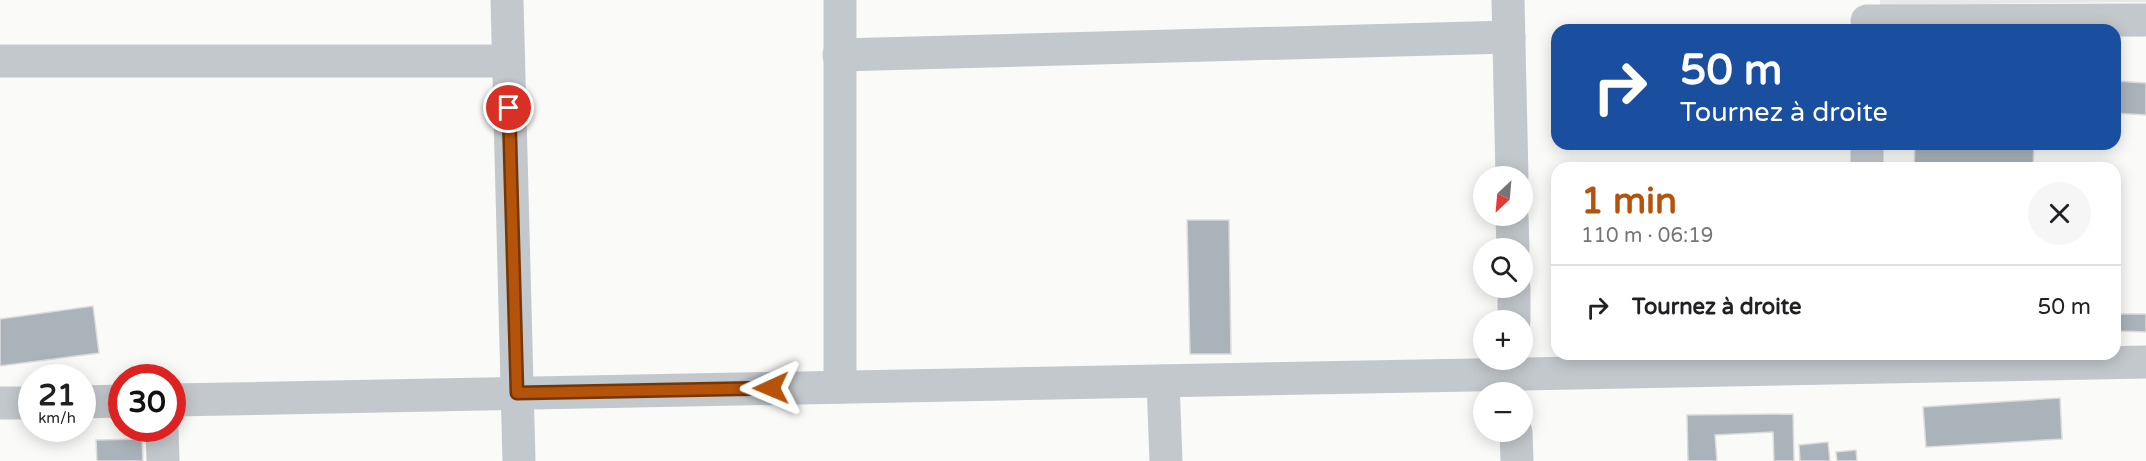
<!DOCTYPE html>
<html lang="fr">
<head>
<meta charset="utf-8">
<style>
	:root { --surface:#fff; --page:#f6f6f6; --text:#202124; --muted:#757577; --line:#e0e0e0; --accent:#b45309 }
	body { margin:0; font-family:"Varela Round",sans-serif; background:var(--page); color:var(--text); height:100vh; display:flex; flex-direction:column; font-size:22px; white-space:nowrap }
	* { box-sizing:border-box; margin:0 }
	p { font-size:20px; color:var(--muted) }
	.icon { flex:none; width:33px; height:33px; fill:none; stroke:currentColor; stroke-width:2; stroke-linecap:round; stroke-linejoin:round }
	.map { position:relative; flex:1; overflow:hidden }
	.sheet { position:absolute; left:1551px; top:162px; width:570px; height:198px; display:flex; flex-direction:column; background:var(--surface); border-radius:18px; box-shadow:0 3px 15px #0003 }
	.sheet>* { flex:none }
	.top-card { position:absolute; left:1551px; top:24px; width:570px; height:126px; border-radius:18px; box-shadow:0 3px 15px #0003; background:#1a4fa0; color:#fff; overflow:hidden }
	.needle { width:39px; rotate:206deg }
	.tools { position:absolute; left:1473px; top:166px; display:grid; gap:12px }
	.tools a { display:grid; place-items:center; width:60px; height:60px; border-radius:50%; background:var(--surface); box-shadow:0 3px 15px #0003; font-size:30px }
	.speed { position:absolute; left:18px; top:364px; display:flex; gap:12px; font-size:30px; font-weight:700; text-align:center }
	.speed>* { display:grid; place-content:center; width:78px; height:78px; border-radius:50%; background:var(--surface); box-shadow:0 3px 15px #0003; line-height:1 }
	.speed small { font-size:15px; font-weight:400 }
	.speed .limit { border:9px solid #d22; background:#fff; color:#111 }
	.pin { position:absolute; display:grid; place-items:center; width:51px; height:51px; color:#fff; margin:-26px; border:3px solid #fff; border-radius:50%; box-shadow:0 2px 6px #0007 }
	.me { position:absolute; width:66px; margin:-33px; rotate:269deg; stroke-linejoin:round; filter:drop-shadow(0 0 4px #0008) }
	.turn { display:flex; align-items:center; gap:21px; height:126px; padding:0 30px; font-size:27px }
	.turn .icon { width:78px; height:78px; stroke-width:2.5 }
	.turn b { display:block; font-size:42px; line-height:51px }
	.round { display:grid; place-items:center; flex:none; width:63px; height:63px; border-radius:32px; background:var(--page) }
	.summary { display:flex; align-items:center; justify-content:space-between; height:102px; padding:0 30px }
	h1 { font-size:36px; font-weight:700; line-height:45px; color:var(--accent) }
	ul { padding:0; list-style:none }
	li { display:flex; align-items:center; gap:18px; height:84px; padding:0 30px; border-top:2px solid var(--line) }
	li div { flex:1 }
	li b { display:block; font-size:22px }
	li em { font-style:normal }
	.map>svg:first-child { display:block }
	.built { fill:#e8e9e9 }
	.building { fill:#aab3b9; stroke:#dcdcda; stroke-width:1.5 }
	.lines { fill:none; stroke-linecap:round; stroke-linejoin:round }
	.street { stroke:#c3c8cc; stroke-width:33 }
	.route-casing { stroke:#753606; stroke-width:15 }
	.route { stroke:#b45309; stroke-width:10 }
</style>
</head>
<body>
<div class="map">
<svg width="2146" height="461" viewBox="0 0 2146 461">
	<rect width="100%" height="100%" fill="#fafaf8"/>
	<polygon class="built" points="1880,0 2146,0 2146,2 1880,5"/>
	<g class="building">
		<polygon points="2115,81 2146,83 2146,115 2115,113"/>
		<polygon points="1915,144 2034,144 2033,168 1914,168"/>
		<polygon points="1187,220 1229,220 1231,354 1190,354"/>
		<polygon points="93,306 99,353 0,366 0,319"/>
		<polygon points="2119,314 2146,314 2146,332 2119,331"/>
		<polygon points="2060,398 2062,439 1926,447 1923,407"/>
		<polygon points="1793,414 1794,461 1774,461 1773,432 1715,435 1717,461 1688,461 1687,415"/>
		<polygon points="142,439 143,461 97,461 96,440"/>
		<polygon points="1828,442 1830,461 1800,461 1799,445"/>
		<polygon points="1856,450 1857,461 1837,461 1836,452"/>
	</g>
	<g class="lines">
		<g class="street">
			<polyline points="507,0 519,461"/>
			<polyline points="840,0 840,387"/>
			<polyline points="1508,0 1512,177"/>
			<polyline points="1867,21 2146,20"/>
			<polyline points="839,55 1509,37"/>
			<polyline points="0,61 508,61"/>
			<polyline points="1867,144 1867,168"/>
			<polyline points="1512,216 1513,249"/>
			<polyline points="1514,288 1514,321"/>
			<polyline points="1163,381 1166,461"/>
			<polyline points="172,400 2146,362"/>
			<polyline points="82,402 122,401"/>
			<polyline points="0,403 32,403"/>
			<polyline points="162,429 163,461"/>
			<polyline points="1516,432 1517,461"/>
		</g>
	</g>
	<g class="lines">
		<g class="route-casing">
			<polyline id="route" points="509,108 517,393 771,388"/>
		</g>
		<use href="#route" class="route"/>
	</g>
</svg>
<div class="tools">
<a><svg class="needle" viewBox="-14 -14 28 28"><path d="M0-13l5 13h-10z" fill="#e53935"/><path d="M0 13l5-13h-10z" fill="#757577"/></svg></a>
<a><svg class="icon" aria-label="search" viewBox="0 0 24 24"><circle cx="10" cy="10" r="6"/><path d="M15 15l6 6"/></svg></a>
<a>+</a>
<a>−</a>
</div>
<div class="speed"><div>21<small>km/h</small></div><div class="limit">30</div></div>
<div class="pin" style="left:509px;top:108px;background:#d93025"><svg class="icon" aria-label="arrive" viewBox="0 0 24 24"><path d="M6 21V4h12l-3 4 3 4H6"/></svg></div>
<svg class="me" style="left:771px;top:388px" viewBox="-20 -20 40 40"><path d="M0-17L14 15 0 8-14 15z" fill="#b45309" stroke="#fff" stroke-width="4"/></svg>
<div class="top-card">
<div class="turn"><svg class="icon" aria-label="right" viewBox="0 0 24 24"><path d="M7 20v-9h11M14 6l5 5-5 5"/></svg><div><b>50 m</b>Tournez à droite</div></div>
</div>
<section class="sheet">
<div class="summary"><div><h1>1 min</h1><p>110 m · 06:19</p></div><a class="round"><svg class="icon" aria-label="close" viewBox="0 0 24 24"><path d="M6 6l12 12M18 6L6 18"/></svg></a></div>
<ul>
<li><svg class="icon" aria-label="right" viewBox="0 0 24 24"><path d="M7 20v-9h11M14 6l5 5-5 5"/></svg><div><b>Tournez à droite</b></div><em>50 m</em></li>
</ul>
</section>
</div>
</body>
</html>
